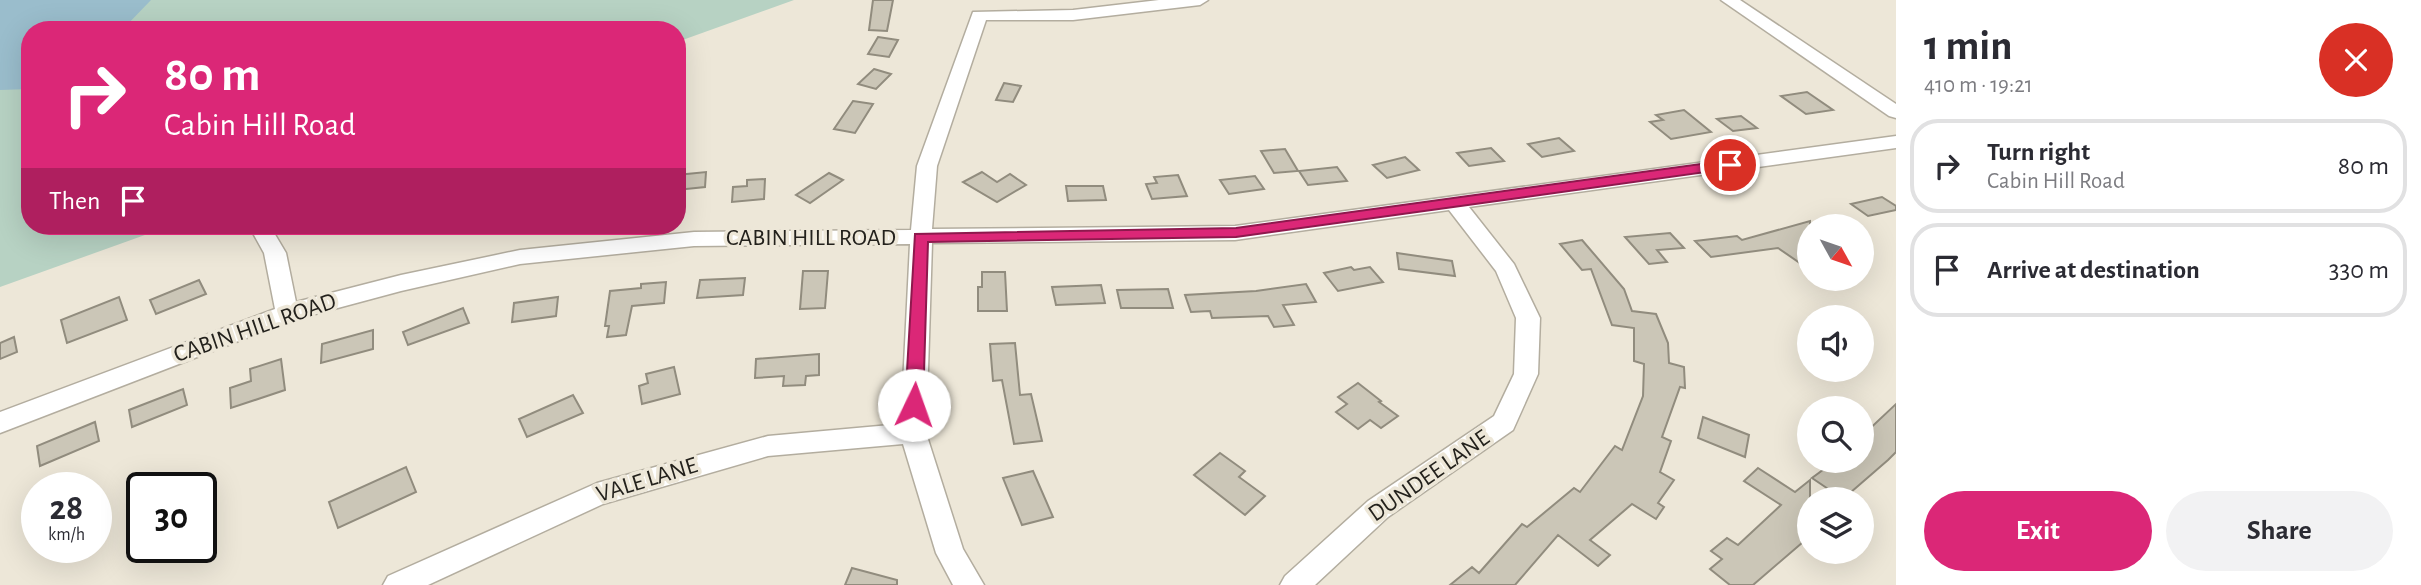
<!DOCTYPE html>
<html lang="en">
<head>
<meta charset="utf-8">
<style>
	:root { --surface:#fff; --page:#f2f2f3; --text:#2b2b33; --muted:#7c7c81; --line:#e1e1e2; --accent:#db2777 }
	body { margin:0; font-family:"Alegreya Sans",sans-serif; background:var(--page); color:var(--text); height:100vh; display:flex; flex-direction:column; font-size:26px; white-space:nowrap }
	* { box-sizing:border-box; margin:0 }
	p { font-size:23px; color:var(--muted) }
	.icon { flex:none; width:38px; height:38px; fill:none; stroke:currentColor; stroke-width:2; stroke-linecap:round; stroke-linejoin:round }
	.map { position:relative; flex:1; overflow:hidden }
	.details { display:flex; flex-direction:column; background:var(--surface); width:525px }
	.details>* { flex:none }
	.guide { position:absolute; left:21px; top:21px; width:665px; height:214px; border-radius:28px; box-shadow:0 7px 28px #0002; background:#db2777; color:#fff; overflow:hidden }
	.needle { width:46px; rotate:130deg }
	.controls { position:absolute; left:1797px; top:214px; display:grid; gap:14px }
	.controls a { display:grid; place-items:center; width:77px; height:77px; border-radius:50%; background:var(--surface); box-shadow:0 7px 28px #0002; font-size:35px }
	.speed { position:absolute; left:21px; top:472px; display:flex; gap:14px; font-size:35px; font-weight:700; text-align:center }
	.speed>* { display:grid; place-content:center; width:91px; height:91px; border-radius:50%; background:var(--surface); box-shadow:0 7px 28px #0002; line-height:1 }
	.speed small { font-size:18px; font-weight:400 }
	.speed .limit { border:4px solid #111; border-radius:10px; background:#fff; color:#111 }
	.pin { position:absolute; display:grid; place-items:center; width:60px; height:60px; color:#fff; margin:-30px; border:4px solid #fff; border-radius:50%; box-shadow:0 2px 7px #0007 }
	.me { position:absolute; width:77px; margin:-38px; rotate:3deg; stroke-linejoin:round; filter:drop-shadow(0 0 5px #0008) }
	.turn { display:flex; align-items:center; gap:24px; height:147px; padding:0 28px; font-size:32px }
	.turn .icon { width:91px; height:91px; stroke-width:2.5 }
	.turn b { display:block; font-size:49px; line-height:60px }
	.then { display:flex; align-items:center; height:66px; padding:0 28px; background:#0003; gap:14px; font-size:26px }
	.round { display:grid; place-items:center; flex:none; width:74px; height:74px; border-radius:37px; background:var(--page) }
	.headline { display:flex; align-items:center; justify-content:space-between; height:119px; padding:0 28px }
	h1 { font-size:42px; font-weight:700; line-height:52px }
	.cta { display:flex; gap:14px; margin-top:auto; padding:14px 28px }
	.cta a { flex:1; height:80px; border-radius:42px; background:var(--accent); color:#fff; font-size:28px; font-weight:700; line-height:80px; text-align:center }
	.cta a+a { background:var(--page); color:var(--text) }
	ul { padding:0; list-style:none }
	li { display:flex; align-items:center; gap:21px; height:94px; margin:0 14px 10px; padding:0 14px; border:4px solid var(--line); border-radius:28px }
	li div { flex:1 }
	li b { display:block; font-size:26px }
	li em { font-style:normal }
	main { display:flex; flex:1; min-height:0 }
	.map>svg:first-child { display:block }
	.green { fill:#b7d2c3 }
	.water { fill:#9abdcc }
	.building { fill:#cbc6b7; stroke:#918c7e; stroke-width:2 }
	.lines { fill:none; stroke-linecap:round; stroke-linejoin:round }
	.minor-casing { stroke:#b3ad9f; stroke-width:3 }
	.minor { fill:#fff; fill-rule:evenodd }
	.route { fill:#db2777; stroke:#8e194d; stroke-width:2 }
	.labels { text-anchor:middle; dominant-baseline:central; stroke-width:7; stroke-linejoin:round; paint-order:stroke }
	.street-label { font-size:24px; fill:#23211c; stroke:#ede7d8 }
</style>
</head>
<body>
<main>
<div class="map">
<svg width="1896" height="585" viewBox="0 0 1896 585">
	<rect width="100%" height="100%" fill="#ede7d8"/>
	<polygon class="green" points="0,0 794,0 677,42 677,30 30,30 30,226 170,226 0,287"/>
	<polygon class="water" points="0,0 151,0 122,30 30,30 30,89 0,90"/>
	<g class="building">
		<polygon points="873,0 893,0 887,31 869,30"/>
		<polygon points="878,37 898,40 889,57 868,54"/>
		<polygon points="874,69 891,74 876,89 858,84"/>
		<polygon points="1004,83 1021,86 1013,102 996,100"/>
		<polygon points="1807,92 1833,110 1806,114 1781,96"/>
		<polygon points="853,101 873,104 855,133 834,129"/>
		<polygon points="1684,110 1711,132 1671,139 1650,122 1663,120 1656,115"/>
		<polygon points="1741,116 1757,128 1733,131 1717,119"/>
		<polygon points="1559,138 1574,151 1542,157 1528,144"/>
		<polygon points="1491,148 1504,161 1469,166 1457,153"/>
		<polygon points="1285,149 1298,171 1274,173 1261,151"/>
		<polygon points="1405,157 1419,170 1387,178 1373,165"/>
		<polygon points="1337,167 1347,181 1308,185 1299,171"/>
		<polygon points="706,172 705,187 677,190 677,175"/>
		<polygon points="982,172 997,182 1010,174 1026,185 997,202 963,182"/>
		<polygon points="829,173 843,180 810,203 796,195"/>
		<polygon points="1178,175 1187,196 1152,199 1146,184 1157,183 1154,177"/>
		<polygon points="1255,176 1264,189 1229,194 1220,180"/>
		<polygon points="765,179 764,199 732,202 733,187 747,186 747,180"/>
		<polygon points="1066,186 1103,186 1106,200 1068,201"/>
		<polygon points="1882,197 1896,206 1896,210 1868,216 1851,204"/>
		<polygon points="1810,221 1810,270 1778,248 1711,257 1695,241 1737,236 1742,240"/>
		<polygon points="1670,233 1684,248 1657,250 1667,262 1649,264 1625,237"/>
		<polygon points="1582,240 1624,289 1632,311 1656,314 1668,343 1669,363 1684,367 1685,388 1680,387 1662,437 1671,441 1660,472 1674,480 1658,503 1664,507 1656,519 1632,504 1590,540 1610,555 1598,566 1558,535 1515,585 1450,585 1472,567 1479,573 1522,524 1527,527 1574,488 1580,492 1615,446 1622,450 1643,396 1644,364 1634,361 1634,328 1612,325 1591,269 1582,270 1560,244"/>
		<polygon points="1397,253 1452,261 1455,276 1399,269"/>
		<polygon points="1351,267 1354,270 1370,267 1383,282 1338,291 1324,273"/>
		<polygon points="803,271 828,271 825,308 800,309"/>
		<polygon points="982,272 1005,272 1007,311 978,311 978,287 982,287"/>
		<polygon points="745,278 743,295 697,298 700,280"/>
		<polygon points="199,280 206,294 156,314 150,300"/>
		<polygon points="666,282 664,303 632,306 626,335 607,337 609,326 605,326 610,291 641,288 641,284"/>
		<polygon points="1306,284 1316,302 1283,305 1294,325 1274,327 1268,316 1212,318 1210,311 1191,312 1185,295 1256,291"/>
		<polygon points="1101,285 1105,303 1056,305 1052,287"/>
		<polygon points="1168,289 1173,308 1121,308 1117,290"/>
		<polygon points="119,297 127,320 67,343 61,320"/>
		<polygon points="558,297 556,316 512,322 514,303"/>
		<polygon points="463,308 469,323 408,345 403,332"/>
		<polygon points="373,330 373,349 321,363 322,344"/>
		<polygon points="14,337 17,352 0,359 0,343"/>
		<polygon points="1015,343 1020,395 1031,394 1042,441 1014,444 1002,380 993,381 990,344"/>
		<polygon points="819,354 819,375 806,376 805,385 783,386 784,376 755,378 756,359"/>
		<polygon points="281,359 285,390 231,408 230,388 251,381 250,369"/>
		<polygon points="674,367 680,394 642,404 639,386 648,383 646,374"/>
		<polygon points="1358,383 1381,401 1379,402 1398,416 1381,428 1370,420 1358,429 1336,412 1347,404 1338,397"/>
		<polygon points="183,389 187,405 132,427 129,410"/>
		<polygon points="573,395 583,413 527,437 519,419"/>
		<polygon points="1896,404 1896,452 1888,460 1843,499 1812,478 1824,469 1810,460 1862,460 1862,436"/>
		<polygon points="1703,417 1749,435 1745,457 1698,438"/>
		<polygon points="95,422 99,441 40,466 37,446"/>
		<polygon points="1220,453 1245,471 1239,477 1265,496 1245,515 1194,475"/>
		<polygon points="406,467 416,492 338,528 329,502"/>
		<polygon points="1758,468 1795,492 1810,480 1810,536 1753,585 1730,585 1710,569 1722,559 1711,551 1727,538 1738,545 1781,505 1744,481"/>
		<polygon points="1033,471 1053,517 1022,525 1003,478"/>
		<polygon points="852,568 897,580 897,585 845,585"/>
	</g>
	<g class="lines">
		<g class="minor-casing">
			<g id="minor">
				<polygon points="1159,0 1208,0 1200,5 1073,20 986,20 937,166 932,229 1235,226 1896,136 1896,148 1469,207 1514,264 1540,318 1538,374 1513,430 1388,517 1315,585 1280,585 1285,576 1368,501 1494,416 1514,374 1516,318 1496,271 1449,210 1235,240 932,243 926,433 963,549 984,585 953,585 936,553 903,444 768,456 603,504 428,585 383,585 388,576 597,483 768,436 901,424 910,244 694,246 520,264 401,291 293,320 0,433 0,412 275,309 264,253 249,226 270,226 286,253 296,302 401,275 520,250 694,232 911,230 917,166 973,12 1073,10"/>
				<polygon points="1721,0 1740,0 1896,104 1896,118 1889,116"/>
			</g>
		</g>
		<use href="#minor" class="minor"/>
	</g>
	<polygon class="route" points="1730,160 1735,162 1735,168 1236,237 928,242 923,405 920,409 907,409 905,405 915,234 1236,228"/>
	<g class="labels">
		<g class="street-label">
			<text x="811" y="238">CABIN HILL ROAD</text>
			<text transform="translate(255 328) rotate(-19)">CABIN HILL ROAD</text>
			<text transform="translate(1429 476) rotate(-35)">DUNDEE LANE</text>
			<text transform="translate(647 480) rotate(-17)">VALE LANE</text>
		</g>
	</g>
</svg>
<div class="controls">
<a><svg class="needle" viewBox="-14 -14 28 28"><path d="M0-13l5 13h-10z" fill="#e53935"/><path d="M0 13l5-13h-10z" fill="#7c7c81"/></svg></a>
<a><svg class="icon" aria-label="sound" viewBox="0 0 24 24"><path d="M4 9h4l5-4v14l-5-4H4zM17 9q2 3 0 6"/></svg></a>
<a><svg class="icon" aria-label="search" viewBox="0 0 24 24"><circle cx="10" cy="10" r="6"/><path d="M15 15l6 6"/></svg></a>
<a><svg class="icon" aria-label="layers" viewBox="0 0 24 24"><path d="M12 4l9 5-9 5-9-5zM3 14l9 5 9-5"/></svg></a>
</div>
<div class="speed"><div>28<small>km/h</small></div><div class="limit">30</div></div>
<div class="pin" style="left:1730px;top:165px;background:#d93025"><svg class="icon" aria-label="arrive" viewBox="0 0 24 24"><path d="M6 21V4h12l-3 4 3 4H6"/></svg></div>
<svg class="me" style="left:914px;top:405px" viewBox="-20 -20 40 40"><circle r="19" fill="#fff"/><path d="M0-13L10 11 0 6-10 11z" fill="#db2777"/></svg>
<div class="guide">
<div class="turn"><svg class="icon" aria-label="right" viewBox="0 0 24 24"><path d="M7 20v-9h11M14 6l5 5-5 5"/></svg><div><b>80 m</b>Cabin Hill Road</div></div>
<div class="then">Then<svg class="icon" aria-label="arrive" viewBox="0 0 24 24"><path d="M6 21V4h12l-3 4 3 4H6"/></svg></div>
</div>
</div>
<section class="details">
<div class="headline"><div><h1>1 min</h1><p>410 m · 19:21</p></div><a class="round" style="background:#d93025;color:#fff"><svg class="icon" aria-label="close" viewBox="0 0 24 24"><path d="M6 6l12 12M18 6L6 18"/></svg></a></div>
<ul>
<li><svg class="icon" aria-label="right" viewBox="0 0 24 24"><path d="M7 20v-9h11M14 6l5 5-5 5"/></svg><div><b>Turn right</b><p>Cabin Hill Road</p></div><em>80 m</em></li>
<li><svg class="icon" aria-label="arrive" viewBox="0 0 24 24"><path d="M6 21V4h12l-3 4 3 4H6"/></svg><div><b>Arrive at destination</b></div><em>330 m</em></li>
</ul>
<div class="cta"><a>Exit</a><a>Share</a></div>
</section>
</main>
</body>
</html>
